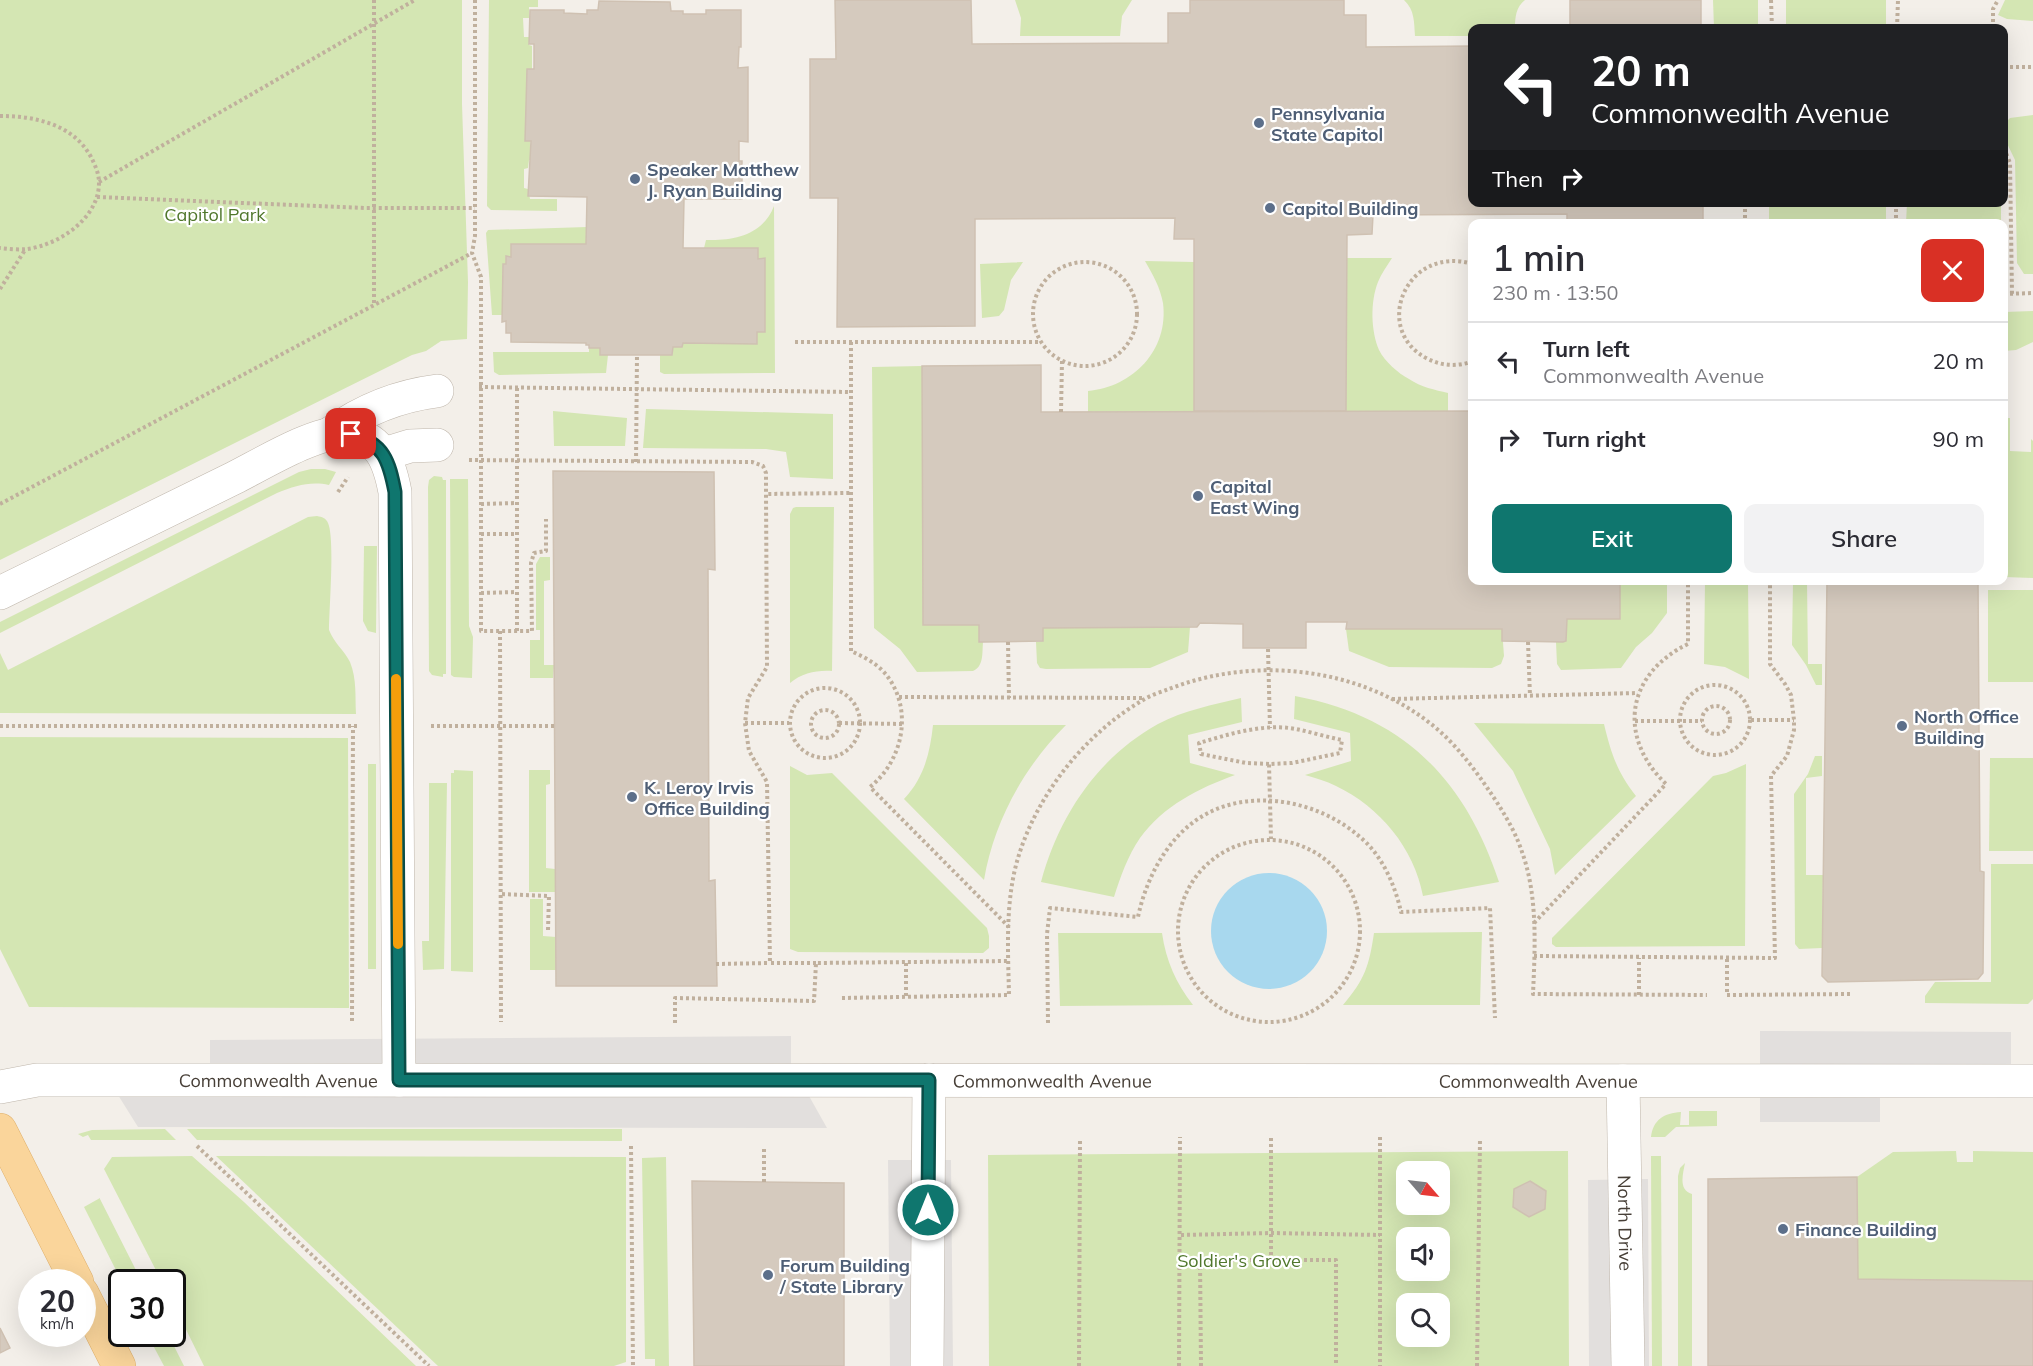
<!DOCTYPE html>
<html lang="en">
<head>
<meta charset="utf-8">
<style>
	:root { --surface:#fff; --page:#f2f2f3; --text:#2b2b33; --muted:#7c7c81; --line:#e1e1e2; --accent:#0f766e }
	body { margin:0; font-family:Mulish,sans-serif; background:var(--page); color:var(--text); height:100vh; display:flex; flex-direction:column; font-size:22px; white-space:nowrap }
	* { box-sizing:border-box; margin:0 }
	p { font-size:20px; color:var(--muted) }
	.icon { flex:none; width:33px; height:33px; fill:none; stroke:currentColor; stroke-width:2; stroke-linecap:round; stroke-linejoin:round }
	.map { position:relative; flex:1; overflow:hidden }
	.details { position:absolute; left:1468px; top:219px; width:540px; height:366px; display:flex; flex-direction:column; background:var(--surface); border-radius:12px; box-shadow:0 6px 24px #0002 }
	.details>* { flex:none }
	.guide { position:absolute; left:1468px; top:24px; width:540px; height:183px; border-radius:12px; box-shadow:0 6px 24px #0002; background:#202124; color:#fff; overflow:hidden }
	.needle { width:39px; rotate:118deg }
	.buttons { position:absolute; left:1396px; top:1161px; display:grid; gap:12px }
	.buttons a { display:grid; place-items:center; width:54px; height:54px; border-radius:12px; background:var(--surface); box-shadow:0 6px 24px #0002; font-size:30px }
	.speed { position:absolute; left:18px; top:1269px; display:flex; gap:12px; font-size:30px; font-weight:700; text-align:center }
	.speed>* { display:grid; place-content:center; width:78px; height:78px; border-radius:50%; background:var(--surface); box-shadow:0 6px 24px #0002; line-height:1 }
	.speed small { font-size:15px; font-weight:400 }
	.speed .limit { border:3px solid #111; border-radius:9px; background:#fff; color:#111 }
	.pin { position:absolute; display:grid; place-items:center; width:51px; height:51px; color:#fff; margin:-26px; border-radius:12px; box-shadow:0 3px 9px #0006 }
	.me { position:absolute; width:66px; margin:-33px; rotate:0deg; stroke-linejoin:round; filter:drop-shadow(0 0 4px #0008) }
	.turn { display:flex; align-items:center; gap:21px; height:126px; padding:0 24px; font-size:27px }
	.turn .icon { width:78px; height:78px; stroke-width:2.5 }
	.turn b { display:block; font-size:42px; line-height:51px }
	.then { display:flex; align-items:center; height:57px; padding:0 24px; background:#0003; gap:12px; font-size:22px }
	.round { display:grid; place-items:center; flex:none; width:63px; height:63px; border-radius:12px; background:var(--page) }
	.headline { display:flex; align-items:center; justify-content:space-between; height:102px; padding:0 24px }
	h1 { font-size:36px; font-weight:600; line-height:45px }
	.primary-button { display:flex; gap:12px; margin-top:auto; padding:12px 24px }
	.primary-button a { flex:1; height:69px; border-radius:12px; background:var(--accent); color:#fff; font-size:24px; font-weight:600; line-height:69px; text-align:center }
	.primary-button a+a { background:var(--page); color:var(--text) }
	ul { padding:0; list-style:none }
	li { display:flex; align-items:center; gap:18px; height:78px; padding:0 24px; border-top:2px solid var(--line) }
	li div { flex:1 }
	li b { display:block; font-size:22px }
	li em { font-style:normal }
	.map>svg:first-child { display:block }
	.green { fill:#d4e6b3; fill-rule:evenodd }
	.parking { fill:#e2dfdd }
	.water { fill:#a8d8ee }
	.building { fill:#d5cabe; stroke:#cfc1b2; stroke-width:1.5 }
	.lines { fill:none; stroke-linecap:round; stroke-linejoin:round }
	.minor-casing { stroke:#bfb6ab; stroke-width:34 }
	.major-casing { stroke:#dfb06b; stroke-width:34 }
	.path { stroke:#c0b09d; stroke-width:4; stroke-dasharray:3 3; stroke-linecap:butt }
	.minor { stroke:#fff; stroke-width:33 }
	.major { stroke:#fad59b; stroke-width:33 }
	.route-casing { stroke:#0a4d48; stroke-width:15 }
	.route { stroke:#0f766e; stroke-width:10 }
	.slow { stroke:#f59e0b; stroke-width:10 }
	.service-dot { fill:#5c6f8a; stroke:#fff; stroke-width:2 }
	.labels { text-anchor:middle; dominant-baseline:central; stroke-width:4.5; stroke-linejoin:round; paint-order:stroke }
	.service-label { font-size:18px; font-weight:bold; fill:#4e5e75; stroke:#fff; text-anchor:start }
	.park-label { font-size:18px; fill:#50772c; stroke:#fff }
	.street-label { font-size:18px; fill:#473f37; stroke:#fff }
</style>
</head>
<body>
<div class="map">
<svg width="2033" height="1366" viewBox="0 0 2033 1366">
	<rect width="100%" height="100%" fill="#f3efe9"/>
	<g class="green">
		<polygon points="0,0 462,0 462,104 468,282 467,339 441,341 426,351 412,355 0,560"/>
		<polygon points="489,0 538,0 538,7 529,7 529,18 523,18 524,37 529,37 529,45 532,46 532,69 527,69 531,160 529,160 528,168 524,169 524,188 528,189 530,199 557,199 557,211 491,210 487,206"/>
		<polygon points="1015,0 1132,0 1122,16 1120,36 1020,36 1021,18"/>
		<path d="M1404,0H1525C1516,7 1515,17 1515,28H1473V36H1415C1414,23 1415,10 1404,0Z"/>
		<polygon points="1713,0 1758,0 1758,28 1714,28"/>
		<rect x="1786" y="0" width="100" height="28"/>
		<polygon points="2005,0 2033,0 2033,21 2007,19 1998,15"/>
		<polygon points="2033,115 2033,274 2024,274 2017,263 2015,160 2004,137 2004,124 2010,118"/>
		<rect x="1769" y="203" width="117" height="20"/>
		<polygon points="1907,203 2001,203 2001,223 1906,223"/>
		<path d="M774,206L775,373L664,374L660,372V355H672L673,347L683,343H757V332H765V259H758V248H704L706,240C734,241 763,235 774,206Z"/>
		<polygon points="587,227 586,244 511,244 511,257 506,257 506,264 503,265 502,315 492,315 486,233 488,230"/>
		<path d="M1347,258H1392C1387,266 1381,274 1378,282C1370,302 1371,331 1379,350C1385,362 1398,373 1409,379C1421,387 1435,390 1448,393V411H1346Z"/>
		<path d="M1145,261L1194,262V411L1088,412V391C1133,387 1169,350 1163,303C1160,287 1153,275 1145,261Z"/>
		<polygon points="1023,262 1011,280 1004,310 999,316 982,318 980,264"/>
		<polygon points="2033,311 2033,342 2016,350 2004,351 2004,312"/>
		<polygon points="589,348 600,348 600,355 608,355 606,373 499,375 494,372 493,352 589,352"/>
		<path d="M922,366L923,625H979V642H983C982,653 984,666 973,671L917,672L900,649L874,628L872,367Z"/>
		<polygon points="646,409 833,414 833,479 790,477 786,452 766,449 643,448"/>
		<polygon points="553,411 627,418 625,446 554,446"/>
		<polygon points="2004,418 2010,418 2010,451 2031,452 2031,439 2033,441 2033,578 2004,577"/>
		<path d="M311,469H325L336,472L329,485C310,481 295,486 277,493L0,633V622L299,472Z"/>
		<polygon points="434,476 442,477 443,480 446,480 446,674 443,674 443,677 432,675 429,671 428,487 429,480"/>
		<polygon points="450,479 468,479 469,626 473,637 472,678 454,677 451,675"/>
		<path d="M796,507H834L832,671C817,670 802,673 790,683V514L793,508Z"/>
		<path d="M317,516C322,517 326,518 328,523C335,538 329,610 329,630C334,643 344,650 350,662C357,679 355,697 356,714L0,713V653L8,670L308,517Z"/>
		<polygon points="364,546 377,546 376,633 368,631 363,621"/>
		<polygon points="540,557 550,557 550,580 544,581 544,665 554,665 553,678 530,678 530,640 540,640 540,630 536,630 536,564"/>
		<polygon points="1620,581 1667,581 1667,613 1652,633 1636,647 1621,668 1561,670 1557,664 1556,642 1566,641 1567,619 1620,619"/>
		<polygon points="1705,581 1748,581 1749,679 1725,667 1704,664"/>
		<polygon points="1793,581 1807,581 1808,664 1822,664 1822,685 1816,685 1806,665 1792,645"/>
		<rect x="1988" y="590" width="45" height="92"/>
		<polygon points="1190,627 1188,652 1150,668 1046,669 1040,668 1037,663 1036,642 1043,641 1043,628"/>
		<polygon points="1346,629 1502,629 1504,656 1501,664 1492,668 1389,667 1349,651"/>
		<path d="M1295,696C1403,716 1465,779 1499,882L1423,896C1414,848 1380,807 1336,786C1326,781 1315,778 1305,775L1351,761L1350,733L1294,719Z"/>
		<path d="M1241,698L1242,722L1188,735L1190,763L1235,775C1199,788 1163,806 1140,838C1128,855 1120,878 1114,897L1041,882C1059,816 1097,758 1158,724C1184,710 1213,705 1241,698Z"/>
		<path d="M1474,723L1604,724C1611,753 1617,772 1636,796L1555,875L1550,849L1513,771Z"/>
		<path d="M933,725H1066C1024,767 994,821 984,880L904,799C924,778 930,753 933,725Z"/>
		<polygon points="0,737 348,738 349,1008 29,1007 0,949"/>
		<polygon points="1815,756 1822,756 1822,776 1806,778 1806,875 1823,875 1822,948 1799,949 1795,944 1794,794 1808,774"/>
		<polygon points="1990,758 2033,758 2033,851 1989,851"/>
		<rect x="368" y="764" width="8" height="205"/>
		<polygon points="1746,764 1745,946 1556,947 1552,944 1552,938 1713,776 1726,773"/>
		<polygon points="790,766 807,775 832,773 987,928 989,936 989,948 983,953 798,952 790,949"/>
		<polygon points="454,770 473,771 473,972 451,971 451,773 454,773"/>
		<polygon points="529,770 550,770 550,784 546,785 546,868 555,869 555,892 529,892"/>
		<polygon points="429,783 447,783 444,969 423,970 422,941 429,941"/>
		<polygon points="1991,864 2033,864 2033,999 2028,1004 1925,1003 1925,996 1935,982 1991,982"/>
		<polygon points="530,899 543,899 543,936 556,937 556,970 530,970"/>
		<path d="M1482,932L1480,1005H1343C1365,979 1369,966 1374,933Z"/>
		<path d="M1058,933H1162C1166,961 1176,983 1193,1005L1060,1006Z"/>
		<path d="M1689,1111H1717V1126L1676,1127L1665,1137H1651C1653,1120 1664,1113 1681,1112L1680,1125H1689Z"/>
		<polygon points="165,1129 176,1140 91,1140 88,1135 83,1137 78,1134 92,1130"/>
		<polygon points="187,1129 622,1129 622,1141 197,1140"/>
		<path d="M1568,1151L1569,1366H989L988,1155ZM1407,1172H1440V1204H1407ZM1407,1238H1440V1270H1407ZM1407,1304H1440V1336H1407Z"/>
		<polygon points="1956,1151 1957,1162 1973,1162 1973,1151 2033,1152 2033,1281 1858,1279 1857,1177 1893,1152"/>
		<polygon points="192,1156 244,1202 416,1366 204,1366 173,1303 172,1282 162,1282 104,1169 112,1157"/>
		<polygon points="216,1156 626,1157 626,1362 614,1366 438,1366"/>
		<polygon points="1651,1156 1661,1156 1662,1366 1652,1366"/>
		<polygon points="666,1157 669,1366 655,1366 655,1359 645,1359 642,1158"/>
		<path d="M1685,1163C1683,1174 1678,1190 1692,1194V1366H1678V1176L1680,1168Z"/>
		<polygon points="100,1198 100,1199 142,1282 122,1282 84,1207"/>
		<polygon points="147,1334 168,1334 184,1366 164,1366"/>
	</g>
	<g class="parking">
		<polygon points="1760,1031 2011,1032 2011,1081 1880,1081 1880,1122 1760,1122"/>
		<polygon points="791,1036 791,1079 800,1080 827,1128 138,1127 108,1079 210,1079 210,1040"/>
		<polygon points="888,1160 951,1160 953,1366 890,1366"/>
		<polygon points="1648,1179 1649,1366 1589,1366 1588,1180"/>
	</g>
	<circle class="water" cx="1269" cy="931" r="58"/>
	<g class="building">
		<polygon points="835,0 971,0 972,44 1168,43 1168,13 1190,13 1190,0 1344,0 1344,15 1366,15 1366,47 1473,46 1473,202 1703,202 1703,224 1567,224 1567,214 1373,215 1372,234 1347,235 1346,411 1194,411 1194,239 1174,239 1175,218 975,219 975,326 837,327 838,198 810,198 810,59 836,59"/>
		<rect x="1570" y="0" width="131" height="28"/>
		<polygon points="599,1 670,2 671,11 683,11 683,14 706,14 706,10 741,10 741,47 739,47 738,68 748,67 748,142 739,141 739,161 742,161 742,199 684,199 683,248 758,248 758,259 765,258 765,332 757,332 757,344 683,343 682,347 673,347 672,355 600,355 600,348 589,348 589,345 586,345 586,343 511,342 511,333 506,333 506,321 502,322 503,264 506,264 506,256 511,257 511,244 586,244 587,197 528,196 531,141 525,141 527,69 534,69 534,44 529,44 530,10 564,10 564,13 587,14 587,10 598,10"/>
		<polygon points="1041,365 1041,412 1473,411 1473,580 1620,580 1620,619 1567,619 1566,641 1563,642 1502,641 1502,629 1346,629 1347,622 1306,622 1306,648 1243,648 1243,624 1200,623 1197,627 1043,628 1043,641 983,642 979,642 979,625 923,625 922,366"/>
		<polygon points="553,471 714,472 715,570 708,569 709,881 715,880 717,986 556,986"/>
		<polygon points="1827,580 1978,580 1980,871 1984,872 1983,973 1978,979 1828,982 1822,976"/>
		<polygon points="1857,1177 1858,1279 2033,1281 2033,1366 1708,1366 1708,1179"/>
		<polygon points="692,1181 844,1183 844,1366 694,1366"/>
		<polygon points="1530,1181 1546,1191 1545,1209 1529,1217 1513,1207 1514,1189"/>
		<polygon points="0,1328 10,1348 0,1353"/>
	</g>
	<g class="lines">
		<g class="minor-casing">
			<g id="minor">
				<path d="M331,433C363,410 397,396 437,391"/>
				<polyline points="384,454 410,446 437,445"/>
				<path d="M0,593C78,554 156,516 234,478C260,465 316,431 343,433C380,435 389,460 395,492L399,1080"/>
				<path id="s1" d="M1623,1081L1628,1366"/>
				<path id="s2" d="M0,1087L37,1080L2033,1081"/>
				<polyline points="927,1366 929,1080"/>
			</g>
		</g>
		<g class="major-casing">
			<g id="major">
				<polyline points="0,1130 77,1282"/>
				<polyline points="82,1293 119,1366"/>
			</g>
		</g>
		<g class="path">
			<polyline points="475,0 475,236 472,253 481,277 481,631 532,631 531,563 534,553 546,551 546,519"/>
			<polyline points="1771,0 1772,28"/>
			<polyline points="1897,28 1898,0"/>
			<polyline points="1993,28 1993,9 1998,0"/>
			<polyline points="2004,67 2033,67"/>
			<path d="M0,116C35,116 73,124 91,157C95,165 99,173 99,183C99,218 59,245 27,249C19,250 9,249 0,248"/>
			<polyline points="2004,148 2010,163 2012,294"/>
			<polyline points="99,182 415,0"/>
			<polyline points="97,197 366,208 475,208"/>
			<polyline points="1745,224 1745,202"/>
			<polyline points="1896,224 1896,202"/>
			<circle cx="1085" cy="314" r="52"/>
			<path d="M1473,264C1405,244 1371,331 1428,359C1442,366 1458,367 1473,361"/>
			<polyline points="0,289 25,250"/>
			<polyline points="2004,294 2033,293"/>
			<polyline points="374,303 374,0"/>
			<polyline points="795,342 1041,342"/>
			<path d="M851,342V651C862,656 874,662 883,671C914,705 905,759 870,787L1009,927"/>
			<polyline points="479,387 850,392"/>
			<polyline points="1061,412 1062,361"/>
			<polyline points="469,460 752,462 763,466 766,473 766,494"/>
			<polyline points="636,462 637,355"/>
			<polyline points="338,492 348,477"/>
			<polyline points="0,504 472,253"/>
			<polyline points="481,504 517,503"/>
			<polyline points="481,534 517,534"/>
			<polyline points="481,593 517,592"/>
			<polyline points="500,631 501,1022"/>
			<polyline points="517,631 517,387"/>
			<polyline points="1008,642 1009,698"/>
			<polyline points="1528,642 1530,696"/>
			<polyline points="1268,649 1270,728"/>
			<circle cx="1715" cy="720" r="35"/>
			<circle cx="825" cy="723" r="35"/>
			<polyline points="899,697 1144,698"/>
			<polyline points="1392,699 1638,693"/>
			<circle cx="1716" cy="720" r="14"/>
			<circle cx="825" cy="724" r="14"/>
			<polyline points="1751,720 1794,720"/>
			<polyline points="1635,721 1702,721"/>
			<polyline points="745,723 789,723"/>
			<polyline points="839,723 902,724"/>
			<polyline points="0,726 360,726"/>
			<polyline points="431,726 554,726"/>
			<path d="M1269,764L1246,763L1201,754L1199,743C1230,734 1263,723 1296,729C1311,732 1327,737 1342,740L1340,753L1292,763L1269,764L1271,839"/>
			<circle cx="1269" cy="931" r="91"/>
			<polyline points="502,894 549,896 548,930"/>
			<path d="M1534,923L1666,784C1617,737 1626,674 1688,644V580"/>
			<polyline points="1534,956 1775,958 1771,776 1787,756 1794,730 1794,720 1791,695 1785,684 1770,664 1770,580"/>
			<polyline points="1727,959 1727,995 1853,994"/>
			<polyline points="816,963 770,963 767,782 749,751 745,723 748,698 767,667 766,494 850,493"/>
			<polyline points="906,963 906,997"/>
			<polyline points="716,964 770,963"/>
			<polyline points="1639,995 1639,958"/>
			<path d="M842,998L1009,995C1008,950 1005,901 1018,858C1037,794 1086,733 1143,700C1151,695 1161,692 1169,689C1256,655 1363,667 1436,728C1456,745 1473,767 1488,789C1501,808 1515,830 1522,852C1538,896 1535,948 1533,994L1707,995"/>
			<polyline points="352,1021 353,726"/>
			<polyline points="675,1023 675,998 814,1001 816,963 1008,961"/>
			<path d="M1048,1023L1047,934L1050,908L1138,917C1145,883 1163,846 1191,824C1240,785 1316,798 1360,837C1382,855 1395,885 1401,912L1490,908L1495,1018"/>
			<polyline points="1380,1137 1380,1366"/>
			<polyline points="1271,1138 1271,1259"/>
			<polyline points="197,1146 429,1366"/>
			<polyline points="631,1146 633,1366"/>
			<polyline points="764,1182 764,1146"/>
			<polyline points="1181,1235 1271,1233 1380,1235"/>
			<polyline points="1079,1366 1080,1140"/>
			<polyline points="1179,1366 1180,1137"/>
			<polyline points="1201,1366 1200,1260 1336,1260 1336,1366"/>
			<polyline points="1477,1366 1480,1140"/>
		</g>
		<use href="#minor" class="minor"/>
		<use href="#major" class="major"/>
	</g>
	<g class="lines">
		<g class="route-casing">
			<path id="route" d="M351,434C384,443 389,461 395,492L399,1080H929L928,1210"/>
		</g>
		<use href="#route" class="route"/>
		<polyline class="slow" points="396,679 398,944"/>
	</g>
	<g class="service-dot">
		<circle cx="1259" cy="123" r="6"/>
		<circle cx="635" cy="179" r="6"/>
		<circle cx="1270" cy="208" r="6"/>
		<circle cx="1198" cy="496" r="6"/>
		<circle cx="1902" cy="726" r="6"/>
		<circle cx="632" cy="797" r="6"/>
		<circle cx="1783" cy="1229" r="6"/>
		<circle cx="768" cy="1275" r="6"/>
	</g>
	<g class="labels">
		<g class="service-label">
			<text x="1271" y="113">Pennsylvania<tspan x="1271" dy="21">State Capitol</tspan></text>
			<text x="647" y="169">Speaker Matthew<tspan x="647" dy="21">J. Ryan Building</tspan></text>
			<text x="1282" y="208">Capitol Building</text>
			<text x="1210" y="486">Capital<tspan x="1210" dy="21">East Wing</tspan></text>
			<text x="1914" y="716">North Office<tspan x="1914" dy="21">Building</tspan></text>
			<text x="644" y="787">K. Leroy Irvis<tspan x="644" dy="21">Office Building</tspan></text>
			<text x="1795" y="1229">Finance Building</text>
			<text x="780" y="1265">Forum Building<tspan x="780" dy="21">/ State Library</tspan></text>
		</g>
		<g class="park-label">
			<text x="215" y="214">Capitol Park</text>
			<text x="1239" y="1260">Soldier's Grove</text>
		</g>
		<g class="street-label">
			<text stroke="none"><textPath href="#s2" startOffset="279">Commonwealth Avenue</textPath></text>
			<text stroke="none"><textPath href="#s2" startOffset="1053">Commonwealth Avenue</textPath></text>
			<text stroke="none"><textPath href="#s2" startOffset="1539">Commonwealth Avenue</textPath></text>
			<text stroke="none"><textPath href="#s1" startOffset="142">North Drive</textPath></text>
		</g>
	</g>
</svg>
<div class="buttons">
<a><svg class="needle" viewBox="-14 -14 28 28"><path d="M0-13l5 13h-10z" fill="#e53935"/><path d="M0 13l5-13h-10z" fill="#7c7c81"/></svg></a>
<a><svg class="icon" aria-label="sound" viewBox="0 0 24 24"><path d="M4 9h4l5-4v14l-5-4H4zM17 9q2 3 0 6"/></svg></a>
<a><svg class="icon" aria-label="search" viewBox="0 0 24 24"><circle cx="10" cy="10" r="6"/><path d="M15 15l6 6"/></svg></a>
</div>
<div class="speed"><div>20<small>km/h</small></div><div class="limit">30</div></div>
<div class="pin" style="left:351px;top:434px;background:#d93025"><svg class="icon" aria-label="arrive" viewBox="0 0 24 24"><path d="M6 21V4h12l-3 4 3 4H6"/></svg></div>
<svg class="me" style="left:928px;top:1210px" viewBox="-20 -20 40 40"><circle r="17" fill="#0f766e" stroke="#fff" stroke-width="3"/><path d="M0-11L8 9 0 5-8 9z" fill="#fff"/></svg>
<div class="guide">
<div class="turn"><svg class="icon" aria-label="left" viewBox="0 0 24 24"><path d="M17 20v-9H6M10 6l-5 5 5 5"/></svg><div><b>20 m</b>Commonwealth Avenue</div></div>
<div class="then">Then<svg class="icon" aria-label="right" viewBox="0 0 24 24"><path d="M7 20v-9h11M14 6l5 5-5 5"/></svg></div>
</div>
<section class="details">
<div class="headline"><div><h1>1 min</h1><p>230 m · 13:50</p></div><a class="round" style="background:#d93025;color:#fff"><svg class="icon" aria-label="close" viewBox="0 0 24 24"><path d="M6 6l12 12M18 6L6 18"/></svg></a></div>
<ul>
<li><svg class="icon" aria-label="left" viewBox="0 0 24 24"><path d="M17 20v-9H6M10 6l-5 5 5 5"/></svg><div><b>Turn left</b><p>Commonwealth Avenue</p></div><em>20 m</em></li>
<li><svg class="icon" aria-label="right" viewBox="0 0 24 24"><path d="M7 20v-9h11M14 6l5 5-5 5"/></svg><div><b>Turn right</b></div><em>90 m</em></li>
</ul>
<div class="primary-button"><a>Exit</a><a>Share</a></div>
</section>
</div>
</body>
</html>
